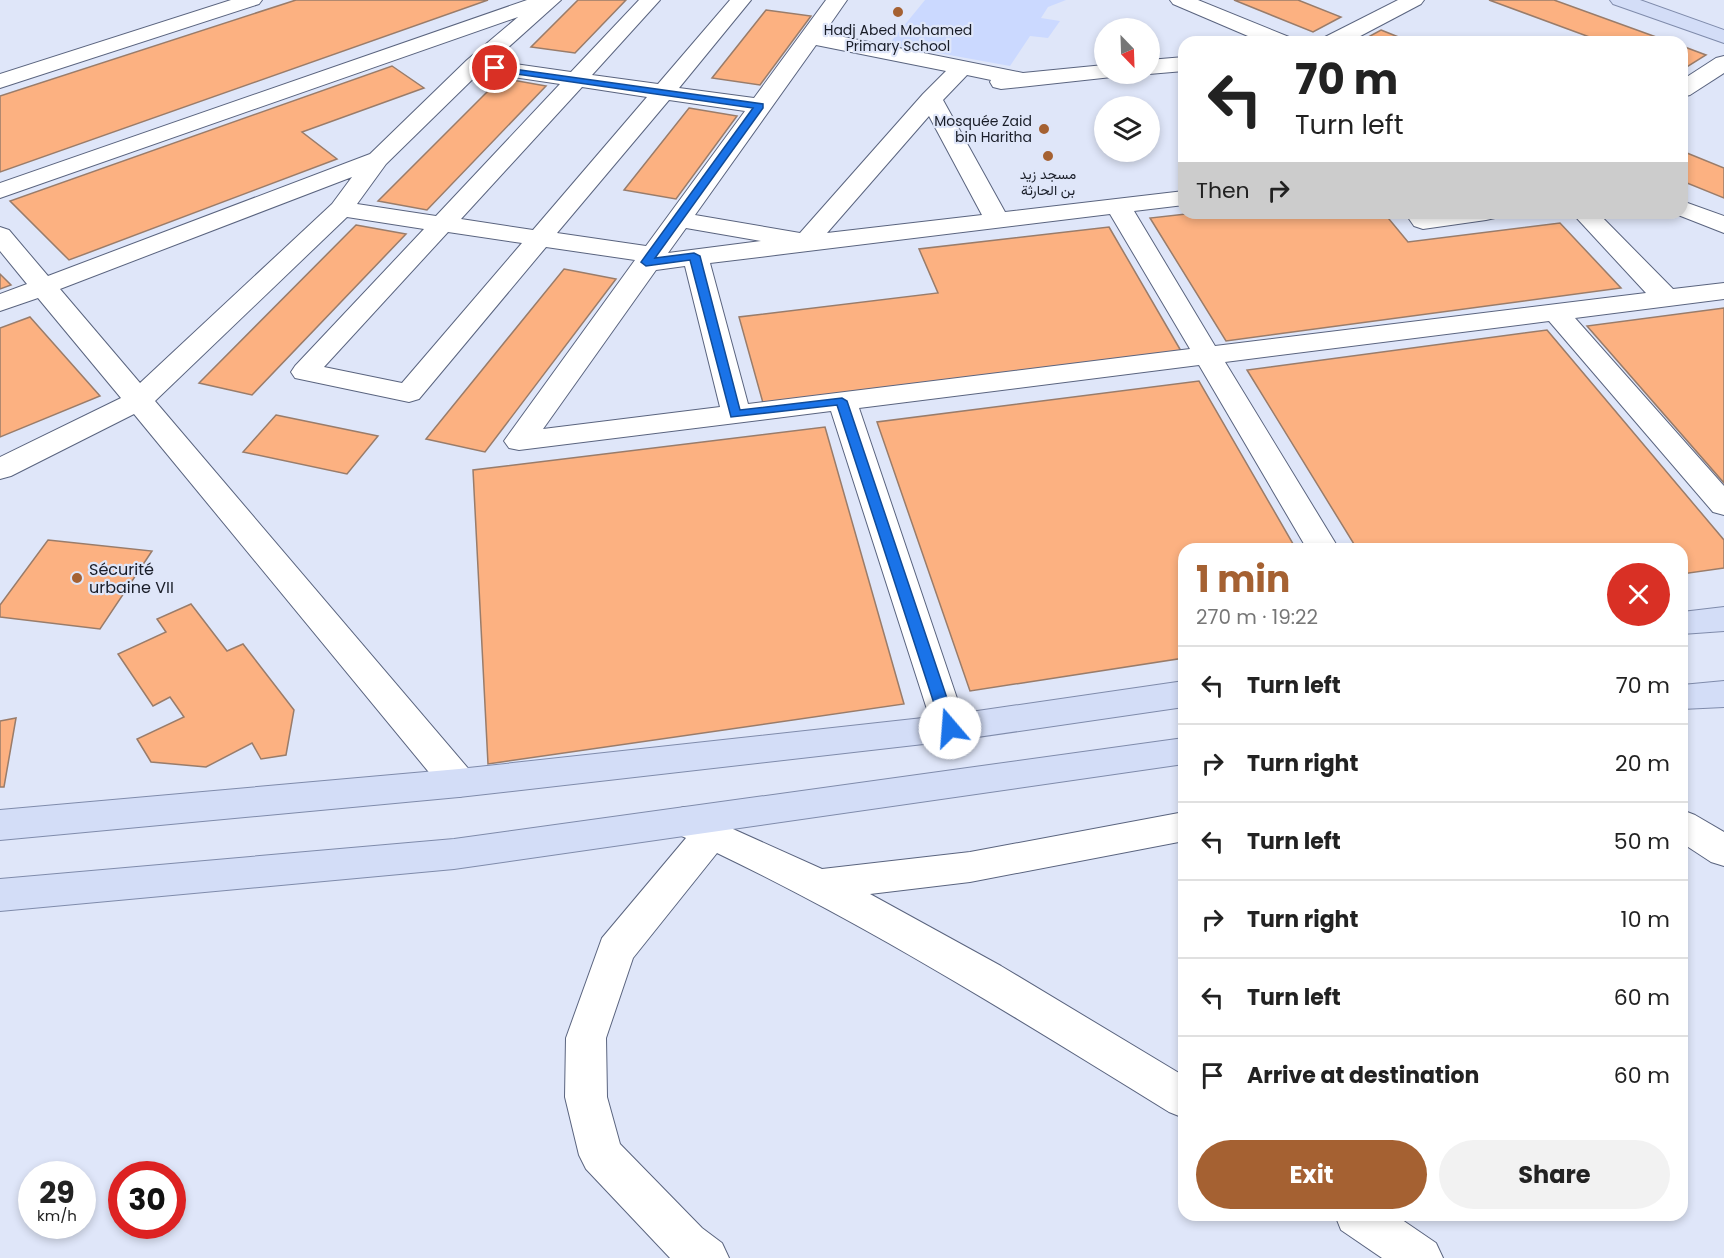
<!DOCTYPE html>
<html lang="en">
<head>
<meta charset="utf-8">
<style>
	:root { --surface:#fff; --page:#f2f2f2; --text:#222; --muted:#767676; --line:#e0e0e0; --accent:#a56132 }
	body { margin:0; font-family:Poppins,Vazirmatn,sans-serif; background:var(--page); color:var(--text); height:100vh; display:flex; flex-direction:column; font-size:22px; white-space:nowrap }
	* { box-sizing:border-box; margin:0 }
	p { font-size:20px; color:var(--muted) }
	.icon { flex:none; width:33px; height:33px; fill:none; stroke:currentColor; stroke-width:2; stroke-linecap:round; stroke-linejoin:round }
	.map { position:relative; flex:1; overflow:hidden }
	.panel { position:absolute; left:1178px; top:543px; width:510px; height:678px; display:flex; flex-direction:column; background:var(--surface); border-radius:18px; box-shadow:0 3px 9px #0003 }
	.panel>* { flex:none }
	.banner { position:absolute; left:1178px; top:36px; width:510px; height:183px; border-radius:18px; box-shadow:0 3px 9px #0003; background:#fff; color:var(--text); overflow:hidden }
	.needle { width:39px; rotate:157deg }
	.tools { position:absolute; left:1094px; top:18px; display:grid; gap:12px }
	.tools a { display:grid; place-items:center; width:66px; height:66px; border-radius:50%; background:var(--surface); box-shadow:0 3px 9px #0003; font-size:30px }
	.speed { position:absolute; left:18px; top:1161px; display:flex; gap:12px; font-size:30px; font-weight:700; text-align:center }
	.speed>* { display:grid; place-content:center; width:78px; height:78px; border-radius:50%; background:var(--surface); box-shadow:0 3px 9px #0003; line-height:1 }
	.speed small { font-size:15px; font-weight:400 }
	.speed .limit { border:9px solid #d22; background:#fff; color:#111 }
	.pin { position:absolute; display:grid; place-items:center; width:51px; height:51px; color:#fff; margin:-26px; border:3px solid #fff; border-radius:50%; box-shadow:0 2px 6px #0007 }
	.me { position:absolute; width:66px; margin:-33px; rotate:342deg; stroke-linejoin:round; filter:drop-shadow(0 0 4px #0008) }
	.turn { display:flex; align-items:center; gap:21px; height:126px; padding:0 18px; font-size:27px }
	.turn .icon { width:78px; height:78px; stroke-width:2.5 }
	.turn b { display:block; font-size:42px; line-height:51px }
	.then { display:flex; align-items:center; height:57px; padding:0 18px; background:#0003; gap:12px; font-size:22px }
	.round { display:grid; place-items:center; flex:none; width:63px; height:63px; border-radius:32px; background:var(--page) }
	.summary { display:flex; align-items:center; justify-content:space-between; height:102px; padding:0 18px }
	h1 { font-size:36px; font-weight:700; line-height:45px; color:var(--accent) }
	.action { display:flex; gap:12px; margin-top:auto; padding:12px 18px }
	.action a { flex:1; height:69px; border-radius:36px; background:var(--accent); color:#fff; font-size:24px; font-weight:700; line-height:69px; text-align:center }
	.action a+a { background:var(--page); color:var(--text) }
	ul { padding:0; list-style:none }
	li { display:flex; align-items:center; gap:18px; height:78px; padding:0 18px; border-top:2px solid var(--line) }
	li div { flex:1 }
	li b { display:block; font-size:22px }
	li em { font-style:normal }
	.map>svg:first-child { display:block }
	.built { fill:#cbd9ff }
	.building { fill:#fcb181; stroke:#997c6a; stroke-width:1.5 }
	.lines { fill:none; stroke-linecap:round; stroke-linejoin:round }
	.minor-casing { stroke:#5a647f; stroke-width:2 }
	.major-casing { stroke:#7f8bab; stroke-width:2 }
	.minor { fill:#fff; fill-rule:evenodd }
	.major { fill:#d3ddf7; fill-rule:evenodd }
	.route { fill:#1a73e8; stroke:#114b97; stroke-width:1.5 }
	.poi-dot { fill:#a56132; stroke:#dfe6f9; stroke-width:2 }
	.labels { text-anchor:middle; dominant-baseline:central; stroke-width:4.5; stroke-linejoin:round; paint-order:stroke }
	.far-poi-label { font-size:14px; fill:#191d28; stroke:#dfe6f9 }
	.poi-label { font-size:16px; fill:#191d28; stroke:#dfe6f9; text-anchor:start }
</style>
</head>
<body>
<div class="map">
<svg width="1724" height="1258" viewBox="0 0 1724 1258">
	<rect width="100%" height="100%" fill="#dfe6f9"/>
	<polygon class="built" points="925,0 1066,0 1048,7 1041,18 1060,21 1048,38 1030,36 1010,66 889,44"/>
	<g class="building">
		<polygon points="296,0 488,0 0,172 0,96"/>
		<polygon points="578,0 626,0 575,53 531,47"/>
		<polygon points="1234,0 1298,0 1341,17 1313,32"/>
		<polygon points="1489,0 1554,0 1670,42 1603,42"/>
		<polygon points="766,10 811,16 760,85 712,78"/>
		<polygon points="1381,30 1411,42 1359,42"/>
		<polygon points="1682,46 1706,55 1682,70"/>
		<polygon points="392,66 424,88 302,132 337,159 69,260 10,201"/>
		<polygon points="501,78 546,86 427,210 378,201"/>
		<polygon points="689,108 737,116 676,199 624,190"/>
		<polygon points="1682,151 1724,168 1724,198 1682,181"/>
		<polygon points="1195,213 1384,213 1408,242 1560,223 1621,288 1226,341 1150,218"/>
		<polygon points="356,225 406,234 252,395 199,383"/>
		<polygon points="1109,227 1181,351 763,403 739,317 938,293 919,249"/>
		<polygon points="564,269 616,279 485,452 426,439"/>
		<polygon points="0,274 11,285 0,289"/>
		<polygon points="1724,308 1724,483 1587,326"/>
		<polygon points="30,317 100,396 0,437 0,328"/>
		<polygon points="1547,330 1724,540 1724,568 1682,574 1682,549 1357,549 1247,370"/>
		<polygon points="1199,381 1296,549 1184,549 1184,658 970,691 877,422"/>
		<polygon points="276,415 378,436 347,474 243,452"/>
		<polygon points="825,427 904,704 488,764 473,470"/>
		<polygon points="48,540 152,551 100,629 0,617 0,605"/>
		<polygon points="191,604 227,651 243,644 294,710 286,755 261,759 252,743 206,767 151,762 137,739 184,717 170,697 153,706 118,654 166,632 157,619"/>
		<polygon points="16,718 4,787 0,787 0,721"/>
	</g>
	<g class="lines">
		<g class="minor-casing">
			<g id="minor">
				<polygon points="231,0 262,0 259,4 0,88 0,74"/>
				<path d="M527,0H561L493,61L571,72L639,0H660L592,75L658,84L730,0H751L679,88L754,98L826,0H847L824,33L1023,73L1104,65V74H1114L1112,77L1001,89L993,87L990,82L991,80L967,75L943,100L1005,212L1184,191V205L1134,211L1215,346L1646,293L1572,213H1598L1673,289L1724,283V299L1575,318L1724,486V515L1713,512L1549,321L1225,362L1339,549H1307L1199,365L859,408L967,728L962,737L950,741L938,737L933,728L831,411L519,450L509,448L504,441L509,434L635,260L546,247L419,399L409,402L295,378L291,372L295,366L424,229L347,217L155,401L472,773L477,783L472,793L459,797L446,793L134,414L11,476L0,479V457L121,398L38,298L0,311V294L27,284L0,251V227L9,230L48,276L370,154L467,60L518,17L0,198V183ZM816,45L946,71L923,94L800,233L695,215ZM480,72L560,84L436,216L357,204L386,164ZM582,87L647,97L533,230L461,219ZM669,100L745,111L646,246L557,233ZM929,116L982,215L827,233ZM352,177L332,204L140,383L60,289ZM1110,214L1190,349L748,404L710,263ZM686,228L761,241L668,253ZM448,232L522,243L402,383L324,367ZM685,266L720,407L543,429L656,270Z"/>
				<polygon points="1170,0 1198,0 1289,37 1292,42 1262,42 1173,4"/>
				<polygon points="1398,0 1424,0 1421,4 1349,42 1322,42 1325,37"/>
				<polygon points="1724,56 1724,73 1690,95 1682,97 1682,80 1716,58"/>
				<polygon points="1184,57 1184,71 1149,74 1148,74 1149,60"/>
				<polygon points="1682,201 1724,216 1724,233 1673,213 1682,213"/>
				<polygon points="1405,213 1498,213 1495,218 1486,220 1423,229 1414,226"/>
				<path d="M684,807L822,869L970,852L1184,812V841L970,882L870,894L1001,966L1184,1076V1118L1169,1112C1020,1020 875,929 717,853L633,958L606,1038L607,1097L620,1144L702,1228L722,1243L729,1258H670L586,1169L579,1155L565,1097L566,1038L602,938L686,838L671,831L666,821L671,811Z"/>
				<polygon points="1682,810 1695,815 1724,832 1724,866 1711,862 1682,843"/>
				<polygon points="1335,1215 1395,1215 1436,1243 1443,1258 1382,1258 1341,1230"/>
			</g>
		</g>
		<g class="major-casing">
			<g id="major">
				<polygon points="1610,0 1640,0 1724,30 1724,43 1613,4"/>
				<polygon points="1724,607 1724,631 1682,634 1682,612"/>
				<polygon points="1184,681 1184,707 950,741 459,797 0,840 0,810 459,769 950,715"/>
				<polygon points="1724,681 1724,707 1682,709 1682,685"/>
				<polygon points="1184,738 1184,764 454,869 0,911 0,879 454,839"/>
			</g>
		</g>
		<use href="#minor" class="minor"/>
		<use href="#major" class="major"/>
	</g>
	<polygon class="route" points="492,66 763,104 763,108 655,258 694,253 700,256 740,410 842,398 847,401 957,728 955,732 950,733 942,728 837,405 731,417 690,260 646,266 641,262 753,108 495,71 492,70"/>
	<g class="poi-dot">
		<circle cx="898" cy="12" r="6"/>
		<circle cx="1044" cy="129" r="6"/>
		<circle cx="1048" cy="156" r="6"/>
		<circle cx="77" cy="578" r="6"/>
	</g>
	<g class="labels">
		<g class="far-poi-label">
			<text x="898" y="30">Hadj Abed Mohamed<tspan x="898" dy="16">Primary School</tspan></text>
			<text x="1032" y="121" text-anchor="end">Mosquée Zaid<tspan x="1032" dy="16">bin Haritha</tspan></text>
			<text x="1048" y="174">مسجد زيد<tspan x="1048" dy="16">بن الحارثة</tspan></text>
		</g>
		<g class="poi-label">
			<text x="89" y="569">Sécurité<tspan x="89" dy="18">urbaine VII</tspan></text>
		</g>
	</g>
</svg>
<div class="tools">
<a><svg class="needle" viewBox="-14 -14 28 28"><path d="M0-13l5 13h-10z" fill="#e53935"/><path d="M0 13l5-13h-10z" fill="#767676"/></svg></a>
<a><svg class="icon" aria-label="layers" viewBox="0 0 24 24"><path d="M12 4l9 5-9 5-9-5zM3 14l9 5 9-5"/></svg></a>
</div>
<div class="speed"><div>29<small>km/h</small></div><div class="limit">30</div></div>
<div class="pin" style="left:495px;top:68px;background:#d93025"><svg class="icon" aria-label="arrive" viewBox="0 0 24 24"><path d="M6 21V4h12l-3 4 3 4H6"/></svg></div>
<svg class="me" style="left:950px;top:728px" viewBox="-20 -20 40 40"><circle r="19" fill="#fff"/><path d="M0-13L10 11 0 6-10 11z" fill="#1a73e8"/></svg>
<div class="banner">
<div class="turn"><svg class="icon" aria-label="left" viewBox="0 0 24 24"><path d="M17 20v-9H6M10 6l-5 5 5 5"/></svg><div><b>70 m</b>Turn left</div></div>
<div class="then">Then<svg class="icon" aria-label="right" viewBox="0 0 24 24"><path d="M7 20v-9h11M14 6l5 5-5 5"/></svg></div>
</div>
<section class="panel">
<div class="summary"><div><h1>1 min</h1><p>270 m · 19:22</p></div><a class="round" style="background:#d93025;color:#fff"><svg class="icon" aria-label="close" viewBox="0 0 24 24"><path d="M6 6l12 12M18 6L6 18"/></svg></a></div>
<ul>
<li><svg class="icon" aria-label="left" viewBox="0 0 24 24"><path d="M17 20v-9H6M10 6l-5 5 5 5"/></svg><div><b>Turn left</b></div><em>70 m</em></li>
<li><svg class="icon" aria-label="right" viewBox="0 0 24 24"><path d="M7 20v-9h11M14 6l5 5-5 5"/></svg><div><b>Turn right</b></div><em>20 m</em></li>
<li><svg class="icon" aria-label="left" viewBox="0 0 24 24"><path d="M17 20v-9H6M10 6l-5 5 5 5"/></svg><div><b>Turn left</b></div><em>50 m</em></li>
<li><svg class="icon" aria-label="right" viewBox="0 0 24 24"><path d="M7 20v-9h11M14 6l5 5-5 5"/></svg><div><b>Turn right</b></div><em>10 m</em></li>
<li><svg class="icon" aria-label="left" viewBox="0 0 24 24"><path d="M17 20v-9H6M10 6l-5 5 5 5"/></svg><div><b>Turn left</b></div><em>60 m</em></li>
<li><svg class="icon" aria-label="arrive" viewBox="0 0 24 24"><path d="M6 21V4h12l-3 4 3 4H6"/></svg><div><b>Arrive at destination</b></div><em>60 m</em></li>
</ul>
<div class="action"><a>Exit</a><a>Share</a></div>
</section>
</div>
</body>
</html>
